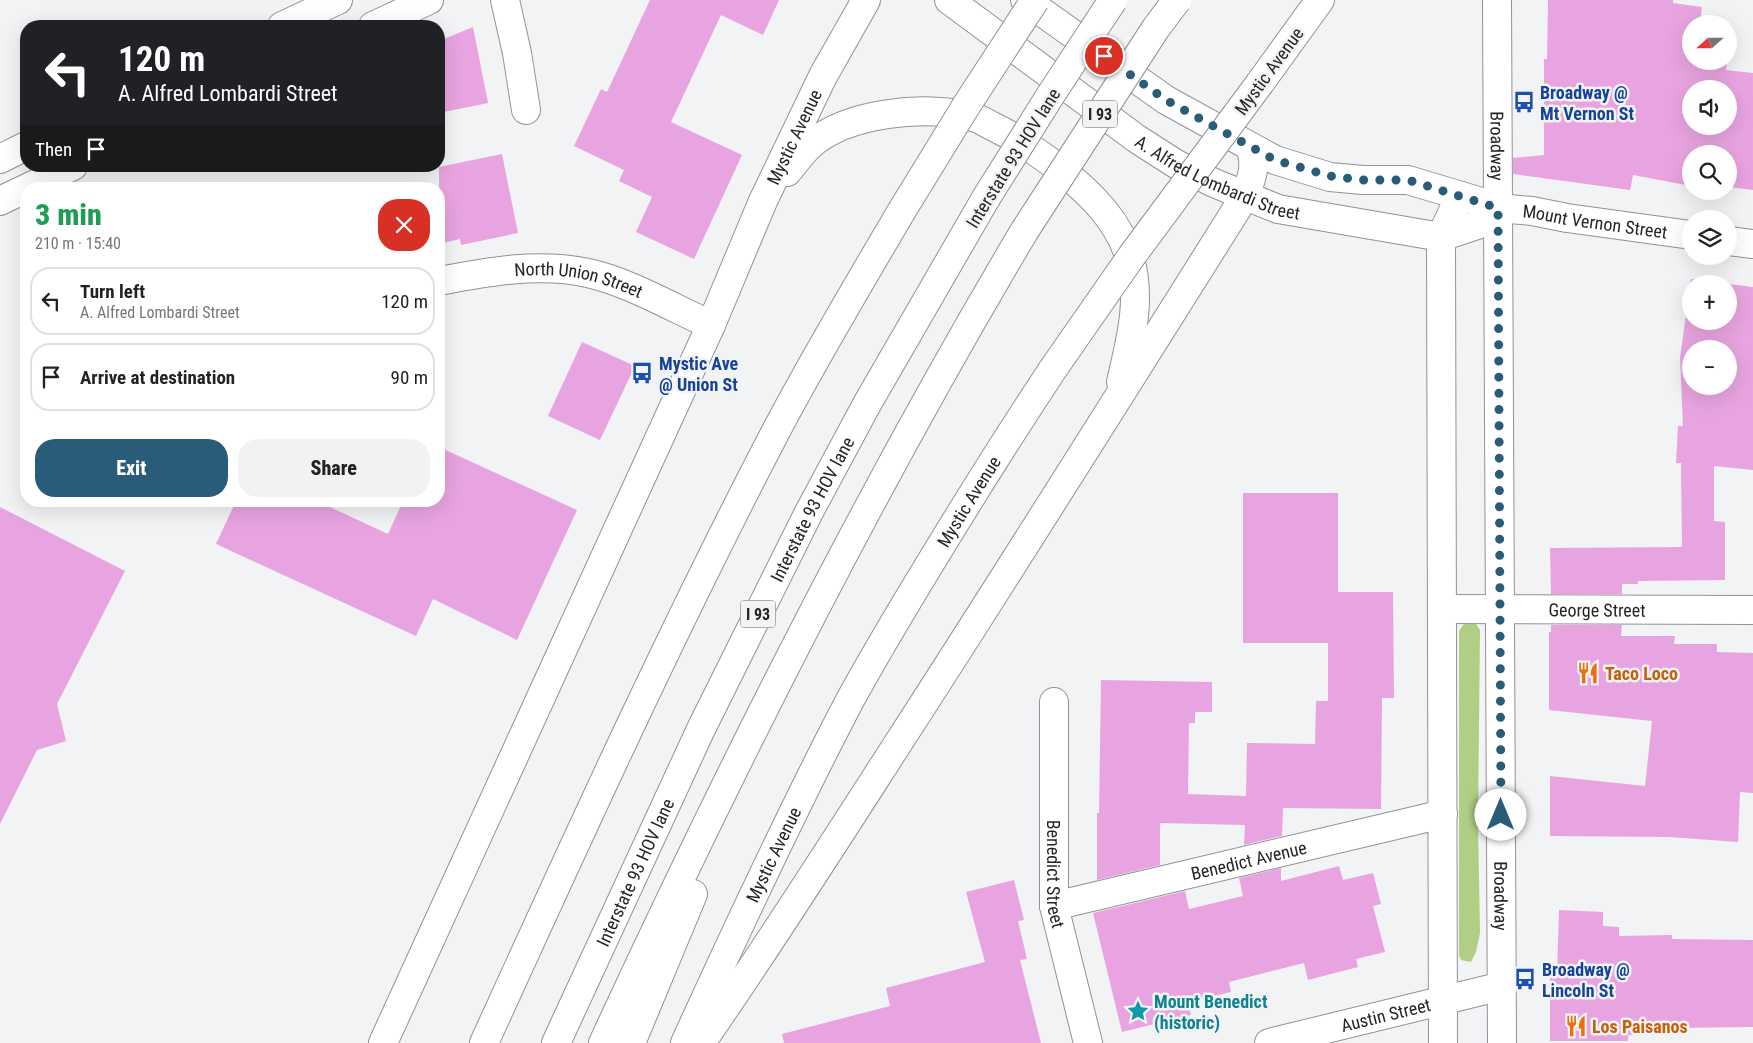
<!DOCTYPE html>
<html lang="en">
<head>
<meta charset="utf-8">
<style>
	:root { --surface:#fff; --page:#f2f2f2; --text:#222; --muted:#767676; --line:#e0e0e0; --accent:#285c79 }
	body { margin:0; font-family:"Roboto Condensed",sans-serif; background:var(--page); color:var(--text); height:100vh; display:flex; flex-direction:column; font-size:19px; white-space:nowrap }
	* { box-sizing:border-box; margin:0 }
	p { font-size:16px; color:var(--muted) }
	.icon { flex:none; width:28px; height:28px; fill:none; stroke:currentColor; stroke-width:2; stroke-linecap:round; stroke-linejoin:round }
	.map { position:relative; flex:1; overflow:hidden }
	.side { position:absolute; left:20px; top:182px; width:425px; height:325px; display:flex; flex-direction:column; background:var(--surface); border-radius:20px; box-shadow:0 5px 20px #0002 }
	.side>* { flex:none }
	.hud { position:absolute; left:20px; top:20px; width:425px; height:152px; border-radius:20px; box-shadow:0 5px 20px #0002; background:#202124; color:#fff; overflow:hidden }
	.needle { width:32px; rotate:249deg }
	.tools { position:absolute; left:1682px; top:15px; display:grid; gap:10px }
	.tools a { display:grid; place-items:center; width:55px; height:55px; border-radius:50%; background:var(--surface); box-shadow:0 5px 20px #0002; font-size:25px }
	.pin { position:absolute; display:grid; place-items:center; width:42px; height:42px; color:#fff; margin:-21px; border:2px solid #fff; border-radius:50%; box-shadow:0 1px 5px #0007 }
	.me { position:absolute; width:55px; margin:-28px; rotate:0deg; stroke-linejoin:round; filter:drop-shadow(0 0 4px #0008) }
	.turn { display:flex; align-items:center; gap:18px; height:105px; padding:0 15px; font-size:22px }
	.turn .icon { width:65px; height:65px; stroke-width:2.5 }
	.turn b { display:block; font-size:35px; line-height:42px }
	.then { display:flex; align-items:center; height:48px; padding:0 15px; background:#0003; gap:10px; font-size:19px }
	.round { display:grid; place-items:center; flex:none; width:52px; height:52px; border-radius:20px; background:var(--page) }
	.overview { display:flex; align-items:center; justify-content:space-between; height:85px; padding:0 15px }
	h1 { font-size:30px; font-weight:800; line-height:38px; color:#1e9e55 }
	.cta { display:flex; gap:10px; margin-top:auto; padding:10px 15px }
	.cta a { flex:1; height:58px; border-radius:20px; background:var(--accent); color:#fff; font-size:20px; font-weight:800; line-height:58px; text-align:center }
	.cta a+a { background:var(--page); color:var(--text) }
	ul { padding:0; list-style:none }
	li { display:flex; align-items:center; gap:15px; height:68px; margin:0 10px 8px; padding:0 5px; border:2px solid var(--line); border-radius:20px }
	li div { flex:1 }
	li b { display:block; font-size:19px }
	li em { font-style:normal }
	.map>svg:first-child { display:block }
	.green { fill:#b0cf84 }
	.building { fill:#e8a4e0; fill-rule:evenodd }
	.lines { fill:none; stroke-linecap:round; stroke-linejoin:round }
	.street-casing { stroke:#919295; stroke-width:30 }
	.secondary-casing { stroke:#919295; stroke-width:30 }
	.primary-casing { stroke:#919295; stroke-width:30 }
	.highway-casing { stroke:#919295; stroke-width:30 }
	.street { stroke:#fff; stroke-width:28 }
	.secondary { stroke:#fff; stroke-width:28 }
	.primary { stroke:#fff; stroke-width:28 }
	.highway { stroke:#fff; stroke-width:28 }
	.secondary-bridge-casing { stroke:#919295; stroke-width:30; stroke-linecap:butt }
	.highway-bridge-casing { stroke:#919295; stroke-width:30; stroke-linecap:butt }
	.secondary-bridge { stroke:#fff; stroke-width:28 }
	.highway-bridge { stroke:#fff; stroke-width:28 }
	.route { stroke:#285c79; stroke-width:9; stroke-dasharray:0 16.2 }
	.labels { text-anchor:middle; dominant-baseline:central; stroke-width:5; stroke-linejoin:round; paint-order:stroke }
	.shield { fill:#f1f3f5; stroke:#626364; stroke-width:1 }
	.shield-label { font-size:16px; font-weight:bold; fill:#252526 }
	.street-label { font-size:18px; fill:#252526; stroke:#f1f3f5 }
	.transit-label { font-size:18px; font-weight:bold; fill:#164399; stroke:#f1f3f5; text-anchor:start }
	.food-label { font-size:18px; font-weight:bold; fill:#c56008; stroke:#f1f3f5; text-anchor:start }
	.culture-label { font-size:18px; font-weight:bold; fill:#0d838f; stroke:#f1f3f5; text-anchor:start }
</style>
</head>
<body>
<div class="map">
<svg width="1753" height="1043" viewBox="0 0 1753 1043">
	<rect width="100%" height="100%" fill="#f1f3f5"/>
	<polygon class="green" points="1468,622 1476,624 1480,630 1478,823 1480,933 1476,952 1471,962 1461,960 1459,955 1459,631 1463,625"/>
	<g class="building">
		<polygon points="650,0 779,0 763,35 721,15 671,122 742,155 694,259 636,232 652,197 619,181 624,170 574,146 601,89 607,92"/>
		<path d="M1548,0H1673V3L1702,7L1700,24H1691V61H1727L1726,70L1753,73V190L1729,187V154H1691V186L1633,175L1630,190L1513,174V158L1544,155V59H1547ZM1691,89H1729V126H1691Z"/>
		<polygon points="473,27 488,103 439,113 439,41"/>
		<polygon points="502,154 518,233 461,245 460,239 439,244 439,167"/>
		<path d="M1691,279L1727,284H1691V321H1729V284L1753,287V470L1714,466V521L1725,522V580L1638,581V584H1622V594H1551L1550,548L1682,547L1681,463H1676L1678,426H1683L1680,358ZM1691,349H1729V386H1691Z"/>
		<polygon points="582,342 635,366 600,440 548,416"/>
		<polygon points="439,447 577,510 517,640 433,599 416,636 216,544 236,501 317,501 388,534 403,501 439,501"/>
		<polygon points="1243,493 1338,493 1338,592 1393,592 1394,698 1382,698 1381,809 1283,808 1282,836 1244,845 1245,825 1160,823 1160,865 1097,880 1097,813 1099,813 1101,680 1212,682 1212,712 1195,712 1195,723 1189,723 1188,794 1246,796 1247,743 1315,744 1316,701 1328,701 1328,643 1243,643"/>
		<polygon points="0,507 125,571 57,704 66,741 37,750 0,824"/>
		<polygon points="1551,625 1622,625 1621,636 1675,636 1674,644 1717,644 1717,652 1753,653 1753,793 1740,792 1738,842 1669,837 1550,836 1550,776 1645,786 1652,721 1549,710 1549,632 1551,632"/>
		<polygon points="1339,866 1343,880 1373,873 1381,904 1373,906 1385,952 1356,959 1358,967 1308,980 1304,963 1229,982 1231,992 1188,1002 1191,1015 1122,1032 1093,913 1185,891 1189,909 1243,896 1239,878 1281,868 1281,881"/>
		<polygon points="1014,880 1024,920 1018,921 1027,959 1020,960 1041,1043 784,1043 782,1034 890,1006 886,988 985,962 966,892"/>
		<polygon points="1559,910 1603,912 1603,926 1619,927 1619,936 1672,935 1672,939 1753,940 1753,1027 1674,1028 1674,1034 1628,1035 1628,1041 1550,1041 1550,974 1557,974"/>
	</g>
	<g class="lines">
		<g class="street-casing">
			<g id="street">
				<polyline points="505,0 517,53 526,110"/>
				<path id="s1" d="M1498,208L1532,211L1567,218L1691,235"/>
				<polyline points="1729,241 1753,244"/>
				<path id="s2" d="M439,281C486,272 539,262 588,273C629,282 673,308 711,325"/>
				<path id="s3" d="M1442,609L1753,610"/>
				<path id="s4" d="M1054,702V906L1088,1043"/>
				<path id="s5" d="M1054,906L1443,814"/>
				<path id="s6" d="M1269,1043L1502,986"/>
			</g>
		</g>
		<g class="secondary-casing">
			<g id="secondary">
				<polyline points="282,26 338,0"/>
				<polyline points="373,26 429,0"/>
				<polyline points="1260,83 1320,0"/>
				<polyline points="0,159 26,146"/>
				<path d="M787,172C794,164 801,154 809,146C847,112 924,105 972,117C979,118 986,123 992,126C1019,139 1042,155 1065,173C1094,197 1119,222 1130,259C1142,301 1130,342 1121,382"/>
				<polyline points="0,201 73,166"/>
				<path id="s7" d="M383,1043L711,325L763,201L823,76L866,0"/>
				<path id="s8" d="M685,1043C737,929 791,813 849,702C871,662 894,623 917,585C961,512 1006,440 1053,369"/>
				<path d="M701,1043C771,942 837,838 904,734C1019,556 1132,376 1245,196"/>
			</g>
		</g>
		<g class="primary-casing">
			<g id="primary">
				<path id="s9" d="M949,0L1137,139L1176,164L1214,183L1278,209L1441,237L1498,218"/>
				<polyline points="1025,0 1166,100 1275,160 1330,177 1363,180 1408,180 1478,201"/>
				<path id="s10" d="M1497,0L1502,1043"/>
				<path d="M1245,196C1252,177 1257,167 1250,147"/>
				<polyline points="1443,1043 1441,237 1460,196"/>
			</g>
		</g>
		<g class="highway-casing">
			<g id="highway">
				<path d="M484,1043C578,837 671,632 776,431C815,357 858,285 901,212"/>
				<path id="s11" d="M556,1043L701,729L809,512L867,404L986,198"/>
				<path d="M603,1043C731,766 869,492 1025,230"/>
				<polyline points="631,1043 693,894"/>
			</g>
		</g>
		<use href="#street" class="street"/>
		<use href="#secondary" class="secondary"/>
		<use href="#primary" class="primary"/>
		<use href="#highway" class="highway"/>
		<g class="secondary-bridge-casing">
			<polyline id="secondary-bridge" points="1053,369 1131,257 1260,83"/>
		</g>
		<g class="highway-bridge-casing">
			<g id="highway-bridge">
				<polyline points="986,198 1050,96 1113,0"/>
				<polyline points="901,212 966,106 1035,0"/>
				<polyline points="1025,230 1156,28 1177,0"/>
			</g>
		</g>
		<use href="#secondary-bridge" class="secondary-bridge"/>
		<use href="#highway-bridge" class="highway-bridge"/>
	</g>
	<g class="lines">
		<polyline class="route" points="1104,56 1166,100 1275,160 1330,176 1363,180 1408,180 1498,208 1501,815"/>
	</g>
	<defs>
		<g id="bus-bare" transform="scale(1.725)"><path d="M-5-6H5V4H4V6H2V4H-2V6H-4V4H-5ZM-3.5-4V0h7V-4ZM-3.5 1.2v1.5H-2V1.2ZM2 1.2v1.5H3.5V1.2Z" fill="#1a4fb4" stroke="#f1f3f5" stroke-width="2.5" paint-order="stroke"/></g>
		<g id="restaurant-bare" transform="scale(1.725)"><path d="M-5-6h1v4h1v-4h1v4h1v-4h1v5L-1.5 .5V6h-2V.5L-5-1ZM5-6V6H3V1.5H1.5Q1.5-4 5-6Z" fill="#e8710a" stroke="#f1f3f5" stroke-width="2.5" paint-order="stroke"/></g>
		<g id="sight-bare" transform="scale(1.725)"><path d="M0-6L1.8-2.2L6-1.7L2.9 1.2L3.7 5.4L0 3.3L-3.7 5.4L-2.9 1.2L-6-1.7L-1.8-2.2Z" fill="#0f9aa8" stroke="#f1f3f5" stroke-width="2.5" paint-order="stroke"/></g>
	</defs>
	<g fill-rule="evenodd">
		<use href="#bus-bare" x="1524" y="102"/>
		<use href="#bus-bare" x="642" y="373"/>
		<use href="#restaurant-bare" x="1588" y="673"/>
		<use href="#bus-bare" x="1525" y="979"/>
		<use href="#sight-bare" x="1138" y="1011"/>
		<use href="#restaurant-bare" x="1576" y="1026"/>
	</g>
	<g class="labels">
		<g class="shield">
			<rect x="1082.5" y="100.5" width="35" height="27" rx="4"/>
			<rect x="740.5" y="600.5" width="35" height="27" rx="4"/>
		</g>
		<g class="shield-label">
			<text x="1100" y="114">I 93</text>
			<text x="758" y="614">I 93</text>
		</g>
		<g class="street-label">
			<text transform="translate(1269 71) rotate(-54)">Mystic Avenue</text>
			<text stroke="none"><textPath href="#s7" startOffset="995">Mystic Avenue</textPath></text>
			<text stroke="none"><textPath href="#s10" startOffset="146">Broadway</textPath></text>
			<text transform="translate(1013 158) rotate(-58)">Interstate 93 HOV lane</text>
			<text stroke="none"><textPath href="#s9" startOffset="324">A. Alfred Lombardi Street</textPath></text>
			<text stroke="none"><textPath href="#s1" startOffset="98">Mount Vernon Street</textPath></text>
			<text stroke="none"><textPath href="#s2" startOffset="142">North Union Street</textPath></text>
			<text stroke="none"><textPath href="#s8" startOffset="612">Mystic Avenue</textPath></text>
			<text stroke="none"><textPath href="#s11" startOffset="592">Interstate 93 HOV lane</textPath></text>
			<text stroke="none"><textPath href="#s3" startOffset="155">George Street</textPath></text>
			<text stroke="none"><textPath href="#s8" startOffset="208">Mystic Avenue</textPath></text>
			<text stroke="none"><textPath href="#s5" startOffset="200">Benedict Avenue</textPath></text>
			<text stroke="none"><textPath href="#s11" startOffset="188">Interstate 93 HOV lane</textPath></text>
			<text stroke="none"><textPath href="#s4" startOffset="172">Benedict Street</textPath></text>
			<text stroke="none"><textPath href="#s10" startOffset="896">Broadway</textPath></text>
			<text stroke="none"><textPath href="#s6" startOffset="120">Austin Street</textPath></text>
		</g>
		<g class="transit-label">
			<text x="1540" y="92">Broadway @<tspan x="1540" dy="21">Mt Vernon St</tspan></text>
			<text x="659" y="363">Mystic Ave<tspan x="659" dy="21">@ Union St</tspan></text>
			<text x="1542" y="969">Broadway @<tspan x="1542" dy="21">Lincoln St</tspan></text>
		</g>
		<g class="food-label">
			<text x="1605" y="673">Taco Loco</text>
			<text x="1592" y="1026">Los Paisanos</text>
		</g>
		<g class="culture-label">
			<text x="1154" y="1001">Mount Benedict<tspan x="1154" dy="21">(historic)</tspan></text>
		</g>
	</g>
</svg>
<div class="tools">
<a><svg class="needle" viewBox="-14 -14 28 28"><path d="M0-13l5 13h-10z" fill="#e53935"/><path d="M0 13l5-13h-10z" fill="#767676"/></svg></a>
<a><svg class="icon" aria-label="sound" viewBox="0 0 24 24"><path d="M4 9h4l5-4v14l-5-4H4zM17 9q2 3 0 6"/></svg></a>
<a><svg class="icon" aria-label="search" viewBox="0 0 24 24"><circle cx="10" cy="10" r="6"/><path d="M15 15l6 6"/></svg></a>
<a><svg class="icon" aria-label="layers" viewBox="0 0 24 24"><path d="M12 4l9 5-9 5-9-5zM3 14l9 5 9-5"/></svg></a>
<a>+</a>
<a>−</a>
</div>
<div class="pin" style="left:1104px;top:56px;background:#d93025"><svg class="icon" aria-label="arrive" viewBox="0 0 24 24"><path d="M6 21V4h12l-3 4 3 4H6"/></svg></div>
<svg class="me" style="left:1501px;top:815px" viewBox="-20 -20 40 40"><circle r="19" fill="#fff"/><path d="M0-13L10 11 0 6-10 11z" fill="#285c79"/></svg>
<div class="hud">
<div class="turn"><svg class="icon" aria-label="left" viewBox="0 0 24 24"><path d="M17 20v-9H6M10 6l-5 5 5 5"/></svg><div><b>120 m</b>A. Alfred Lombardi Street</div></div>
<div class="then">Then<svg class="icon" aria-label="arrive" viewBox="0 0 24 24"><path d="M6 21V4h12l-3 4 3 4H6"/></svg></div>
</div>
<section class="side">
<div class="overview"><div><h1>3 min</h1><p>210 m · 15:40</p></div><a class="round" style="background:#d93025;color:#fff"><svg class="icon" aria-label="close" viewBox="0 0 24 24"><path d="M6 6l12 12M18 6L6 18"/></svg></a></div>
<ul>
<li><svg class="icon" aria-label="left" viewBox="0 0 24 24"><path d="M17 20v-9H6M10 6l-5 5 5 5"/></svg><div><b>Turn left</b><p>A. Alfred Lombardi Street</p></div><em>120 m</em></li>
<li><svg class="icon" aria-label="arrive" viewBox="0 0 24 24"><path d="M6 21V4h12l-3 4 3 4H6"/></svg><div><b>Arrive at destination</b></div><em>90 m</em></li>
</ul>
<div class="cta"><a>Exit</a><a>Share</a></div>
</section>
</div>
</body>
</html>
